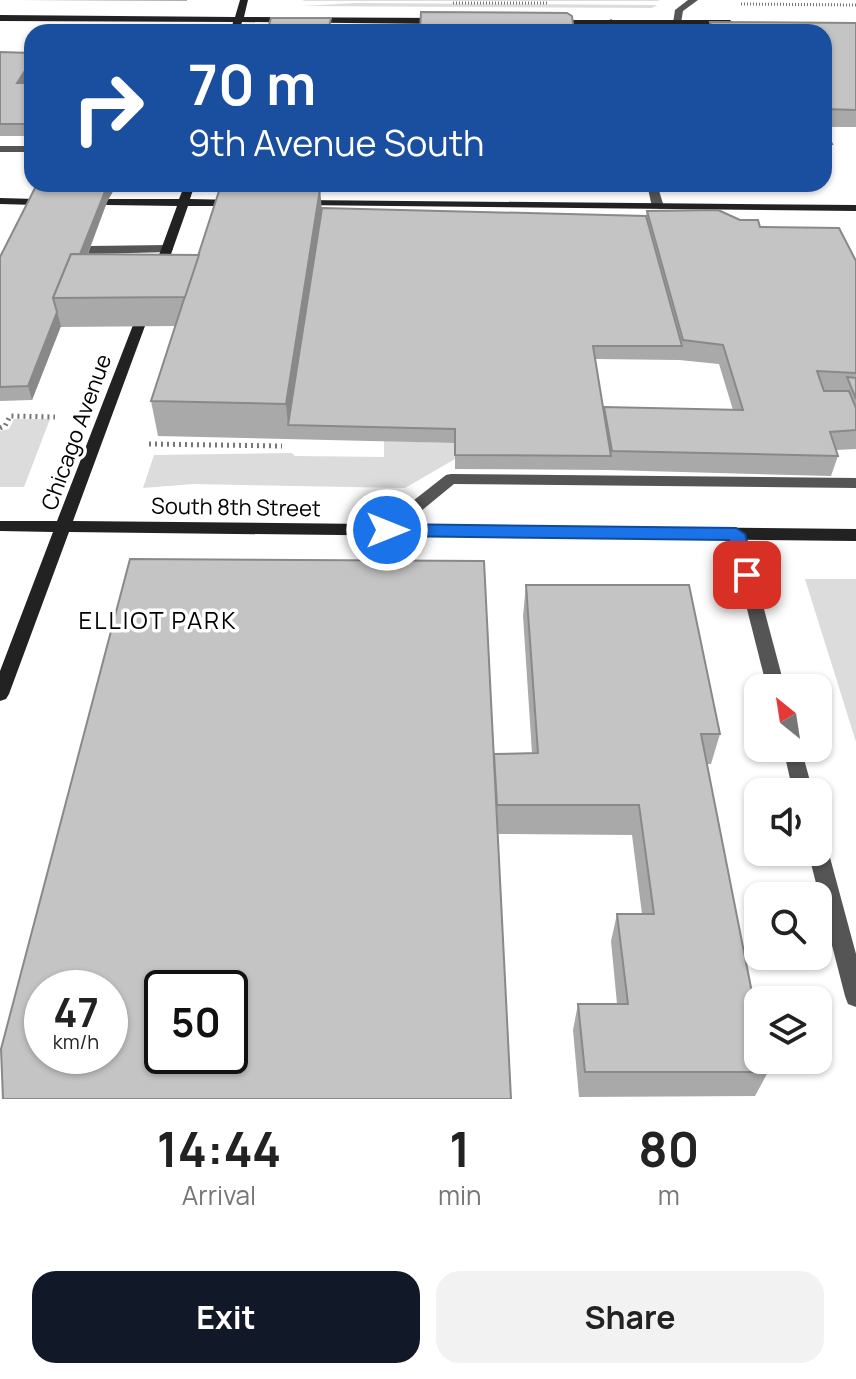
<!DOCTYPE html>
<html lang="en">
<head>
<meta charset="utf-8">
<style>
	:root { --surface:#fff; --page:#f2f2f2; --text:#222; --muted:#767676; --accent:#111827 }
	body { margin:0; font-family:Manrope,sans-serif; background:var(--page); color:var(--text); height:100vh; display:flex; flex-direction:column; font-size:30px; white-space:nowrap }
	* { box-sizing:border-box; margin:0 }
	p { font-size:26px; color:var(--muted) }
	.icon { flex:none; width:44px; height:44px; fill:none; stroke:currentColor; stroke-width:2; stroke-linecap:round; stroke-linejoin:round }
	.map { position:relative; height:1099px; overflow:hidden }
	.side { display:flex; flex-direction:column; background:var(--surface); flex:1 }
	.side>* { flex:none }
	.hud { position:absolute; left:24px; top:24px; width:808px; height:168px; border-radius:24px; box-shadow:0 2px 6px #0004; background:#1a4fa0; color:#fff; overflow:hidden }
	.needle { width:52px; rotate:330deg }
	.controls { position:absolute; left:744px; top:674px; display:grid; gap:16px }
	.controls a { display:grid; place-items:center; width:88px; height:88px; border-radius:16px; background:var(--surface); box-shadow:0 2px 6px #0004; font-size:40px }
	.speed { position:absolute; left:24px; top:970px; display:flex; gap:16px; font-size:40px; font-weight:700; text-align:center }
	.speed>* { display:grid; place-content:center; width:104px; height:104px; border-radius:50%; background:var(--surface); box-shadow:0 2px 6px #0004; line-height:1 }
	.speed small { font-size:20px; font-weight:400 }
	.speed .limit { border:4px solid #111; border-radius:12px; background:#fff; color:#111 }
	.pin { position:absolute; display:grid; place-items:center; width:68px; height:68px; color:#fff; margin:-34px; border-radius:16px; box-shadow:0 4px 12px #0006 }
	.me { position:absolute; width:88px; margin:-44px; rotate:90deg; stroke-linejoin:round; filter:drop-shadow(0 0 6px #0008) }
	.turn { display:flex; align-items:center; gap:28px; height:168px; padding:0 32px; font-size:36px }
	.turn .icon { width:104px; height:104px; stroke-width:2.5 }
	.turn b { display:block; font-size:56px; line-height:68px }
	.eta { display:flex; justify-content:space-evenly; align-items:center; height:136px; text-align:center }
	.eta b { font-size:48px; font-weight:700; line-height:56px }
	.button { display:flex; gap:16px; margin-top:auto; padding:16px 32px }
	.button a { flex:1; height:92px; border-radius:24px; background:var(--accent); color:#fff; font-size:32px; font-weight:700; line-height:92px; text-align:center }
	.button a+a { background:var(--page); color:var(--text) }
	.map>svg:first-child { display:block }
	.green { fill:#dcdcdc }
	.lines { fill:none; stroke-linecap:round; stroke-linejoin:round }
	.path-far1 { stroke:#777; stroke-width:3; stroke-dasharray:1 2; stroke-linecap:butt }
	.path { stroke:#777; stroke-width:5; stroke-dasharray:2 4; stroke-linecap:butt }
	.lane { fill:#555; fill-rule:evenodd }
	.street { fill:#555; fill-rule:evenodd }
	.secondary { fill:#222; fill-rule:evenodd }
	.wall { fill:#a9a9a9; fill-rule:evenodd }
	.shaded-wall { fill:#898989 }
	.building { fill:#c4c4c4; stroke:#898989; stroke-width:2; fill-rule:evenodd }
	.route { fill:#1a73e8; stroke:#114b97; stroke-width:2 }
	.labels { text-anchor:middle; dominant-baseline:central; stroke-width:7; stroke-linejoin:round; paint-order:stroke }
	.street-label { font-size:22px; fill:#000; stroke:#fff }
	.neighbourhood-label { font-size:24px; letter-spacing:2px; fill:#000; stroke:#fff }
</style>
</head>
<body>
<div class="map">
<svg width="856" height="1099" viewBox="0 0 856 1099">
	<rect width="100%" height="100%" fill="#fff"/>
	<g class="green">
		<polygon points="305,0 657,0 661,1 302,1"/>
		<polygon points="355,3 657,5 652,8 302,6"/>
		<polygon points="14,419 50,419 24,487 0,487 0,431 9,429"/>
		<polygon points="384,441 455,443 455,459 405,488 193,484 143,488 154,455 292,453 295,456 384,457"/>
		<polygon points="805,579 856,579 856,742"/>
	</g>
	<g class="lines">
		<g class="path-far1">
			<polyline points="453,3 547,3"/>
			<polyline points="741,4 856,5"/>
		</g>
		<g class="path">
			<polyline points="0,428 5,426 10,416 55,417"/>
			<polyline points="149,444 282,446"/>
		</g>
		<g class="lane">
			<polygon points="688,0 698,0 683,11 681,23 684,32 676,32 673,23 675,10"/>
			<rect x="0" y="146" width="32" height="6"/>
			<polygon points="167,245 173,249 171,252 90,254 84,250 90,246"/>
			<polygon points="451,474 856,478 856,488 454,484 393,534 381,534 379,530 381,526 446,475"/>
		</g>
		<g class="street">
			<polygon points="611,19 615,22 618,32 610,32 607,22"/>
			<polygon points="647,184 657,184 664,207 662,209 652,207"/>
			<polygon points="736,528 744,534 785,688 767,688 728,534"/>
			<polygon points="783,748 801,748 813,792 793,792"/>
			<polygon points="818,841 825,844 828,850 856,954 856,1007 848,1004 845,996 808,852 818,852"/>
		</g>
		<g class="secondary">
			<polygon points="240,0 248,0 244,17 442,18 446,21 442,24 242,22 239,32 231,32 233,22 0,21 0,15 235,17"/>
			<polygon points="551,20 730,20 734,23 730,26 554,25 551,24"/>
			<polygon points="185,184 195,184 190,199 238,200 244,203 238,206 188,206 164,274 162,277 154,277 152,274 177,206 107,205 101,202 107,199 179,199"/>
			<polygon points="0,198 36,199 42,202 36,205 0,204"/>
			<polygon points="301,200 856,205 856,211 297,205 295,203"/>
			<polygon points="146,303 152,307 73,521 856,529 856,541 69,532 9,694 6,699 0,701 0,671 53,532 0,531 0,521 57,521 140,307"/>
		</g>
	</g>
	<g class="wall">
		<polygon points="16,0 187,0 187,1"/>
		<polygon points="710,22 856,23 856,127 824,127 824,32 708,32"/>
		<polygon points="0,52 32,76 27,83 32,83 32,136 0,136"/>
		<polygon points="824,128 832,144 825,172 824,172"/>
		<path d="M37,184H117L107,202L88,254L199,255L322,208L646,216L647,211L740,220L856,261V449L836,450L838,456L831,476L609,470L455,469V443L158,436L151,401L175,326L61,327V326L32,400L0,401V257ZM595,359L679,360L719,364L733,410L603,411Z"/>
		<polygon points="526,585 720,734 711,764 707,764 768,1072 755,1096 579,1097 573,1030 578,1004 617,1004 611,941 617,914 642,914 632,835 497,834 494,760 532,753 523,616"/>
	</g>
	<g class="shaded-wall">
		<polygon points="32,60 32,76 20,95 17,83"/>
		<polygon points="108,184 117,184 107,202 71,297 63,298"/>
		<polygon points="320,189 323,221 288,425 286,404"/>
		<polygon points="57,312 61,326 32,400 28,386"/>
	</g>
	<g class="building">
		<polygon points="421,12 567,13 572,16 574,32 420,32"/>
		<polygon points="271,18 331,18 328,32 267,32"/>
		<polygon points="710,22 856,23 856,110 824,109 824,32 714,32"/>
		<polygon points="121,27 180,27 178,32 118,32"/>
		<polygon points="0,52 32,53 32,60 17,83 32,83 32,124 0,124"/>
		<polygon points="824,128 832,144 824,144"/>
		<polygon points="37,184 108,184 80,254 71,254 53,298 57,312 28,386 0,387 0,257"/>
		<polygon points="220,188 320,189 286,404 151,401"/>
		<polygon points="322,208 646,216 682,346 593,346 611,456 455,455 455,429 288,425"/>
		<polygon points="718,210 740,220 758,220 760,227 839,228 856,261 856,373 817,371 824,391 849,391 856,408 856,430 830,432 838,456 612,451 604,407 743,410 723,345 683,340 647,211"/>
		<polygon points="71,254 199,255 185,297 53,298"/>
		<polygon points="847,377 856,378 856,399"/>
		<path d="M130,559L484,561L511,1099H3L1,1049ZM42,988H110V1056H42ZM162,988H230V1056H162Z"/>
		<polygon points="526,585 689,585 720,734 701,734 758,1023 758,1060 765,1060 768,1072 585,1072 578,1004 628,1004 617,914 654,914 639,805 497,805 494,754 538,753"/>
	</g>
	<polygon class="route" points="387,524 736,528 745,534 756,575 747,582 740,580 729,540 387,536 378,530"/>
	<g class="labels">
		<g class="street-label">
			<text transform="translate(76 432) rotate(-70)">Chicago Avenue</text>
			<text transform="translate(236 507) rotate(1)">South 8th Street</text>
		</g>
		<g class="neighbourhood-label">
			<text x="158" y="619">ELLIOT PARK</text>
		</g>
	</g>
</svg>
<div class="controls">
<a><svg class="needle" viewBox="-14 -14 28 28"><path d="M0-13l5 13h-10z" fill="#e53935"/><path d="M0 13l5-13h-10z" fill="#767676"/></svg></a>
<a><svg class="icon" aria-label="sound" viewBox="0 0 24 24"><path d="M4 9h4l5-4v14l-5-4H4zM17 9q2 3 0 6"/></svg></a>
<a><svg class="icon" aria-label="search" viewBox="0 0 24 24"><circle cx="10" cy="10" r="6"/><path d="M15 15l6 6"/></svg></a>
<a><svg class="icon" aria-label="layers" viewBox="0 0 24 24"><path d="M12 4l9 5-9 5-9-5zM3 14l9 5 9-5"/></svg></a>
</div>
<div class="speed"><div>47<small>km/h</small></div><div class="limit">50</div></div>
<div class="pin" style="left:747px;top:575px;background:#d93025"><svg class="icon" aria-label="arrive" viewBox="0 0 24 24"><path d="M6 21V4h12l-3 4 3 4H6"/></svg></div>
<svg class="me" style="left:387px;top:530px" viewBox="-20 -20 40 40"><circle r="17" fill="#1a73e8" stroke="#fff" stroke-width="3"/><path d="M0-11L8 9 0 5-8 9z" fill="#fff"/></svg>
<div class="hud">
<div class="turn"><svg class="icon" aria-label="right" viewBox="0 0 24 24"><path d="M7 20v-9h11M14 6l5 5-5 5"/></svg><div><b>70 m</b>9th Avenue South</div></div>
</div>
</div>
<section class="side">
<div class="eta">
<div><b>14:44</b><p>Arrival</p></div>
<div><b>1</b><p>min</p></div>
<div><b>80</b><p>m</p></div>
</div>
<div class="button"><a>Exit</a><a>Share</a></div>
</section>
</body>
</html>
